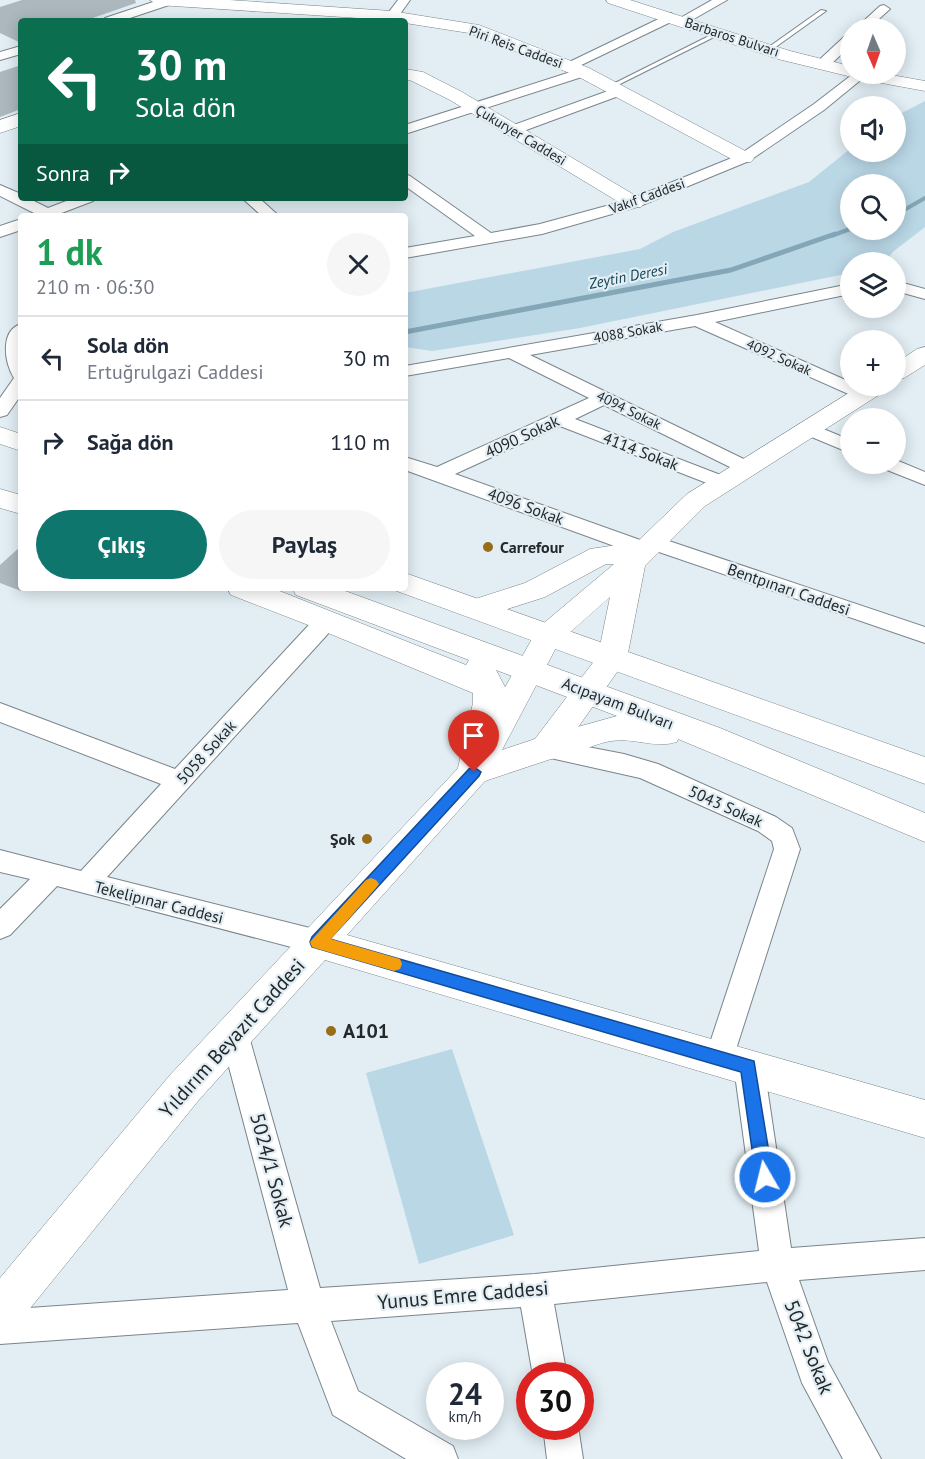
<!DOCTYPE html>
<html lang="tr">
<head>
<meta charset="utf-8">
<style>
	:root { --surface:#fff; --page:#f6f6f7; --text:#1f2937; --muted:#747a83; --line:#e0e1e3; --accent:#0f766e }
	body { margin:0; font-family:"PT Sans",sans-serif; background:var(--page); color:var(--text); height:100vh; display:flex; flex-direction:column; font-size:22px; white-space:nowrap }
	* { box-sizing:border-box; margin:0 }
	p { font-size:20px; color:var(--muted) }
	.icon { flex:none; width:33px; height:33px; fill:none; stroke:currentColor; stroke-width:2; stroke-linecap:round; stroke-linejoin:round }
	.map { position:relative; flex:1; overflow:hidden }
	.sheet { position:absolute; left:18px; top:213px; width:390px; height:378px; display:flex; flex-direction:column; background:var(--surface); border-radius:6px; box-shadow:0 3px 15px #0003 }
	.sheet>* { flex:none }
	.hud { position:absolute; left:18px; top:18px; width:390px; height:183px; border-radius:6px; box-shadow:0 3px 15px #0003; background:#0b6e4f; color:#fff; overflow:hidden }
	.needle { width:39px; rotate:178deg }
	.controls { position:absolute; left:840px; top:18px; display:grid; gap:12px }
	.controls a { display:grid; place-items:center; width:66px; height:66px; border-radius:50%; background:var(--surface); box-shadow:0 3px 15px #0003; font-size:30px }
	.speed { position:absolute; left:426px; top:1362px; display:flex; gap:12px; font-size:30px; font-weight:700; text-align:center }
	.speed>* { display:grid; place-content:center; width:78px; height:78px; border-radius:50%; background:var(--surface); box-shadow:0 3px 15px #0003; line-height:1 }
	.speed small { font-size:15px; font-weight:400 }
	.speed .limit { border:9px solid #d22; background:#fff; color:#111 }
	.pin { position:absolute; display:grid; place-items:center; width:51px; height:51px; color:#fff; margin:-62px -26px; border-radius:50% 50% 50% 0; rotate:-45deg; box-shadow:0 0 6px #0007 }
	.pin .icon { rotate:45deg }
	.me { position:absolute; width:66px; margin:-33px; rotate:352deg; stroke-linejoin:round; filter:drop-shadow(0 0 4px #0008) }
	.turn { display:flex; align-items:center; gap:21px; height:126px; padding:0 18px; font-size:27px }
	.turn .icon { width:78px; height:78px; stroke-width:2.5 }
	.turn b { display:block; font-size:42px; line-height:51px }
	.then { display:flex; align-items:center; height:57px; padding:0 18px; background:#0003; gap:12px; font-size:22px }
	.round { display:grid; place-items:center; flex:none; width:63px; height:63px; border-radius:32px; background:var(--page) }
	.summary { display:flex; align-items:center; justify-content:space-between; height:102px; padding:0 18px }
	h1 { font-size:36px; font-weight:600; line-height:45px; color:#1e9e55 }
	.cta { display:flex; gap:12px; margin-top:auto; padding:12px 18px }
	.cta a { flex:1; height:69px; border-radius:36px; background:var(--accent); color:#fff; font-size:24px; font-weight:600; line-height:69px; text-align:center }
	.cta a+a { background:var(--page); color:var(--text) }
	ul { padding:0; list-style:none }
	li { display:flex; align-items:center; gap:18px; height:84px; padding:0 18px; border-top:2px solid var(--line) }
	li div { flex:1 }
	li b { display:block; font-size:22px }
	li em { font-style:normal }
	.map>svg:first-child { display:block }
	.green { fill:#bad7e6; fill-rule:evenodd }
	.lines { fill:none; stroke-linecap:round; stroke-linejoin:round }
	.stream-far1 { stroke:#84a7b8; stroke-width:4 }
	.stream { stroke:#84a7b8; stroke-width:5 }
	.building { fill:#acb8be }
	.service-casing { stroke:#7a858b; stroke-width:2 }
	.minor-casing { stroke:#7a858b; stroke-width:2 }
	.tertiary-casing { stroke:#7a858b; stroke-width:1 }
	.primary-casing { stroke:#7a858b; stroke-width:1 }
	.service { fill:#fff; fill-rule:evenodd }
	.minor { fill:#fff; fill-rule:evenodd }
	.tertiary { fill:#fff; fill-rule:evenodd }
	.primary { fill:#fff; fill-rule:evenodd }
	.route { fill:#1a73e8; stroke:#114b97; stroke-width:1.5 }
	.slow { fill:#f59e0b }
	.poi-dot { fill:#976d19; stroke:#e2eef4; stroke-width:2 }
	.labels { text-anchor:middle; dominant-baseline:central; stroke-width:4.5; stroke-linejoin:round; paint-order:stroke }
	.far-street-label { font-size:14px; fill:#23282a; stroke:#e2eef4 }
	.far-water-label { font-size:15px; font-style:italic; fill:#124356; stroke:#e2eef4 }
	.street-label { font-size:16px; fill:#23282a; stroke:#e2eef4 }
	.poi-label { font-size:16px; font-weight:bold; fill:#23282a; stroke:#e2eef4; text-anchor:start }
	.near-poi-label { font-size:20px; font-weight:bold; fill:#23282a; stroke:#e2eef4; text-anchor:start }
	.near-street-label { font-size:20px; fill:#23282a; stroke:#e2eef4 }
</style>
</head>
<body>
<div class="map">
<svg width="925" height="1459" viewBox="0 0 925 1459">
	<rect width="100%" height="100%" fill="#e2eef4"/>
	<g class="green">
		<path d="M925,101V227L894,251L884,262H850V273L580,328L432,351L405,347V293L640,249L673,232L809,182L850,149V152H896V116ZM850,184H896V230H850Z"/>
		<polygon points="452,1049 514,1235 419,1264 366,1073"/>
	</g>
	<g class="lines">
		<g class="stream-far1">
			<polyline points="904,210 925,198"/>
			<polyline points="831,236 850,229"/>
		</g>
		<polyline class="stream" points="405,332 731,270 835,234"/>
	</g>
	<g class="building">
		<polygon points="22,0 135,0 136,3 84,21 21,21 21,43 0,33 0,7"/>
		<polygon points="21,65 21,109 0,117 0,72"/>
		<polygon points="21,546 21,591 0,583 0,565"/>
	</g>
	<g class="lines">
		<g class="service-casing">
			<g id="service">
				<polygon points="821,10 826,11 770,51 766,51 766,49"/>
				<polygon points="717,32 722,33 612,88 607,87"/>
			</g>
		</g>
		<g class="minor-casing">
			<g id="minor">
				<polygon points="159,0 174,1 172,4 121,21 103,21 105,18"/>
				<polygon points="398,0 410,0 395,21 382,21"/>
				<polygon points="712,0 727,0 685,24 681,25 675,21"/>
				<polygon points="884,5 890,9 869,28 856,28 880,6"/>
				<polygon points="671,13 677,17 675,20 573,69 568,70 561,66"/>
				<polygon points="850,35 850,46 828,67 818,67 816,64 818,61 845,36"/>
				<polygon points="21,46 21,54 0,60 0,52"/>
				<polygon points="583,68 588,69 590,72 588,75 405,134 405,125"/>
				<polygon points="853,74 868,74 824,110 749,161 640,206 542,234 405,258 405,248 475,236 405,186 405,174 410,176 491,233 540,224 628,200 739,155 814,104"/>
				<polygon points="619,87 624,88 626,91 624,94 518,133 508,133 506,130 508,127"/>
				<polygon points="0,185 21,194 21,198 28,198 48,208 74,198 96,198 93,201 59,214 60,216 32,216 34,213 0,196"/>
				<polygon points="242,198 259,198 279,216 262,216"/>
				<polygon points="21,219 21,230 0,237 0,226"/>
				<polygon points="896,281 925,289 925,299 896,291"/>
				<path d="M850,284V294L715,322L850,382V386C859,386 866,387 871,394L869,398L862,400L695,326L530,355L754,464L757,468L754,472L747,474L740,472L604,405L575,419L731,479L734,483L731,487L724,489L717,487L560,426L455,474L643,541L646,538L653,536L660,538L925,627V643L656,551L653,555L646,557L639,555L405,470V457L437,467L589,398L509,358L405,376V366L697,315Z"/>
				<path d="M21,324V395L7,415L0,417V398L14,378C4,362 0,330 21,324Z"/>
				<polygon points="809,423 850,440 850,453 802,433 799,429 802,425"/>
				<polygon points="896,460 925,472 925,485 882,468 879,464 896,464"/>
				<polygon points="327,612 335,614 338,620 335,626 107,877 318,930 328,934 332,942 328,950 318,954 57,886 10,935 0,939 0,909 30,879 0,872 0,850 81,871 161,784 0,722 0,703 175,769 319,614"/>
				<polygon points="546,739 624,754 658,764 776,817 792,828 800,849 730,1068 720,1071 710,1068 705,1058 774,849 772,841 758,831 640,778 537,755 534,748 537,741"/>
				<polygon points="234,1020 244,1024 248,1033 320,1288 535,1274 759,1251 734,1067 739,1057 749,1053 759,1057 764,1067 791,1248 925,1238 925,1270 799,1280 828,1362 881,1459 843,1459 802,1383 767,1282 554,1304 567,1376 533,1376 521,1307 331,1321 358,1391 453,1446 458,1459 406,1459 333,1415 298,1323 0,1344 0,1310 288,1290 220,1033 224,1024"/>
				<polygon points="543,1426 578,1426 583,1459 547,1459"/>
			</g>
		</g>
		<g class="tertiary-casing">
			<g id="tertiary">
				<polygon points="150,0 229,0 391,11 479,25 589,68 751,154 754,158 751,162 737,162 577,76 469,33 405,23 405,21 158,5"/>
				<polygon points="606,0 630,0 790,51 850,66 850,74 886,74 925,81 925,91 860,79 778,59 608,3"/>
				<polygon points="405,69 423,72 462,92 641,199 644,203 641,207 627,207 450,100 412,81 405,79"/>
				<polygon points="21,113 21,126 0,133 0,120"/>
				<polygon points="925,347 925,365 904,378 896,380 896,363 917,349"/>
				<path d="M860,386H888L885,391L705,506L645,566L627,658L557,757L485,781L347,935L925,1100V1138L325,960L198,1101L15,1327L0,1334V1278L170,1075L463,763L538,628L614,564H606L545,597L476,619L466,616L462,609L466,602L525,583L590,549L637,542L687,494ZM610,597L598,656L535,739L502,750L559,642Z"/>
			</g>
		</g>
		<g class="primary-casing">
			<g id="primary">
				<polygon points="0,427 21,434 21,451 0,444"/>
				<polygon points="0,489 21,495 21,514 0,508"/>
				<polygon points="405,573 925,757 925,784 394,590 393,588 405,588"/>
				<path d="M227,588H272L466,665L469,660L296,595L292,588H337L720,728L925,813V842L678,739L677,742C655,749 633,737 611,741C586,745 559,765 534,757L529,748L534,739L617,716L496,670L505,687V703L491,772L486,781L474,785L462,781L457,772L473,703V693L316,628L231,595Z"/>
			</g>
		</g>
		<use href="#service" class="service"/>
		<use href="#minor" class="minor"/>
		<use href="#tertiary" class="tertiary"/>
		<use href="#primary" class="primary"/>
	</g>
	<polygon class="route" points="474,767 481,772 479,776 330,939 754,1061 773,1177 771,1183 765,1185 758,1183 756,1177 741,1072 312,947 310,942 312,937 469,769"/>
	<polygon class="slow" points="371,878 376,880 379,884 376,888 331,939 400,959 402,964 400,969 394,971 318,949 312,947 310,942 366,880"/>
	<g class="poi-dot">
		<circle cx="488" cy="547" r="6"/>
		<circle cx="367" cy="839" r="6"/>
		<circle cx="331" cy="1031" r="6"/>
	</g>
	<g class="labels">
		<g class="far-street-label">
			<text transform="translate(732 37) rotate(18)">Barbaros Bulvarı</text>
			<text transform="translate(516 47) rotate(20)">Piri Reis Caddesi</text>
			<text transform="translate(521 135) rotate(31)">Çukuryer Caddesi</text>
			<text transform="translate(647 196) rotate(-20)">Vakıf Caddesi</text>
			<text transform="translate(628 332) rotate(-10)">4088 Sokak</text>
			<text transform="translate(779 357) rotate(24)">4092 Sokak</text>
			<text transform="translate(629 410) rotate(26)">4094 Sokak</text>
		</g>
		<g class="far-water-label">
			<text transform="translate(628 276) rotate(-11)">Zeytin Deresi</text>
		</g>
		<g class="street-label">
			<text transform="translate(522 436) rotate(-25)">4090 Sokak</text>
			<text transform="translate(641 451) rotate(21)">4114 Sokak</text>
			<text transform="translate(526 506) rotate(20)">4096 Sokak</text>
			<text transform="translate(789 589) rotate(19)">Bentpınarı Caddesi</text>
			<text transform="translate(618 703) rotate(21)">Acıpayam Bulvarı</text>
			<text transform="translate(206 752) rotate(-48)">5058 Sokak</text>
			<text transform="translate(726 806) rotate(24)">5043 Sokak</text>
			<text transform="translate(159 902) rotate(14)">Tekelipınar Caddesi</text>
		</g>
		<g class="poi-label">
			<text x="500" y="547">Carrefour</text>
			<text x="355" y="839" text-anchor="end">Şok</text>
		</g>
		<g class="near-poi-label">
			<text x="343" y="1031">A101</text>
		</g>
		<g class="near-street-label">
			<text transform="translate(232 1038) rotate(-48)">Yıldırım Beyazıt Caddesi</text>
			<text transform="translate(272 1170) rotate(75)">5024/1 Sokak</text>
			<text transform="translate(463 1295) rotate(-5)">Yunus Emre Caddesi</text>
			<text transform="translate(809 1347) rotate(68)">5042 Sokak</text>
		</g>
	</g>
</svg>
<div class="controls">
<a><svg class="needle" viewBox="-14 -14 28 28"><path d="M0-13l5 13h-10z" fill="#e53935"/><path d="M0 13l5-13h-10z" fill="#747a83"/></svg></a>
<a><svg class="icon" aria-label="sound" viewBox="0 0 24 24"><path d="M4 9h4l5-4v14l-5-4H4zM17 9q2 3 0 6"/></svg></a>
<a><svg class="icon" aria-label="search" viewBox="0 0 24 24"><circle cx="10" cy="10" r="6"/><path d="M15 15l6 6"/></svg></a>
<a><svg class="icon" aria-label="layers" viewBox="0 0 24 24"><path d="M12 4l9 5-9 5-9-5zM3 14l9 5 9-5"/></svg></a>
<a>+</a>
<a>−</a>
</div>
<div class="speed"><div>24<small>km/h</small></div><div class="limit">30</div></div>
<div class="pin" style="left:474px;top:772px;background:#d93025"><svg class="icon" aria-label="arrive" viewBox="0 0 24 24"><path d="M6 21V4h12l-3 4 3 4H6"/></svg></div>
<svg class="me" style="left:765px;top:1177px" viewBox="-20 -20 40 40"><circle r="17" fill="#1a73e8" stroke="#fff" stroke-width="3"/><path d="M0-11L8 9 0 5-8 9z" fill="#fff"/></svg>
<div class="hud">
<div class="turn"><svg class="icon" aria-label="left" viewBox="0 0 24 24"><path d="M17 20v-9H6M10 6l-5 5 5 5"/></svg><div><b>30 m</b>Sola dön</div></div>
<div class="then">Sonra<svg class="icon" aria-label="right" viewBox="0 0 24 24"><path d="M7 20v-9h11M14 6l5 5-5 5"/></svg></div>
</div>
<section class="sheet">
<div class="summary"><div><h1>1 dk</h1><p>210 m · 06:30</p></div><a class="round"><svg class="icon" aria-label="close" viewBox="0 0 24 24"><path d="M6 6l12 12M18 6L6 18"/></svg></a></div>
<ul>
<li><svg class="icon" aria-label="left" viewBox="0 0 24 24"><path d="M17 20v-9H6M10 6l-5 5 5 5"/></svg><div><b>Sola dön</b><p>Ertuğrulgazi Caddesi</p></div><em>30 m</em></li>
<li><svg class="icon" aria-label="right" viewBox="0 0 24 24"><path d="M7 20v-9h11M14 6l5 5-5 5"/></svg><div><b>Sağa dön</b></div><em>110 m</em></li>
</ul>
<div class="cta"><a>Çıkış</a><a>Paylaş</a></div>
</section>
</div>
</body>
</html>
